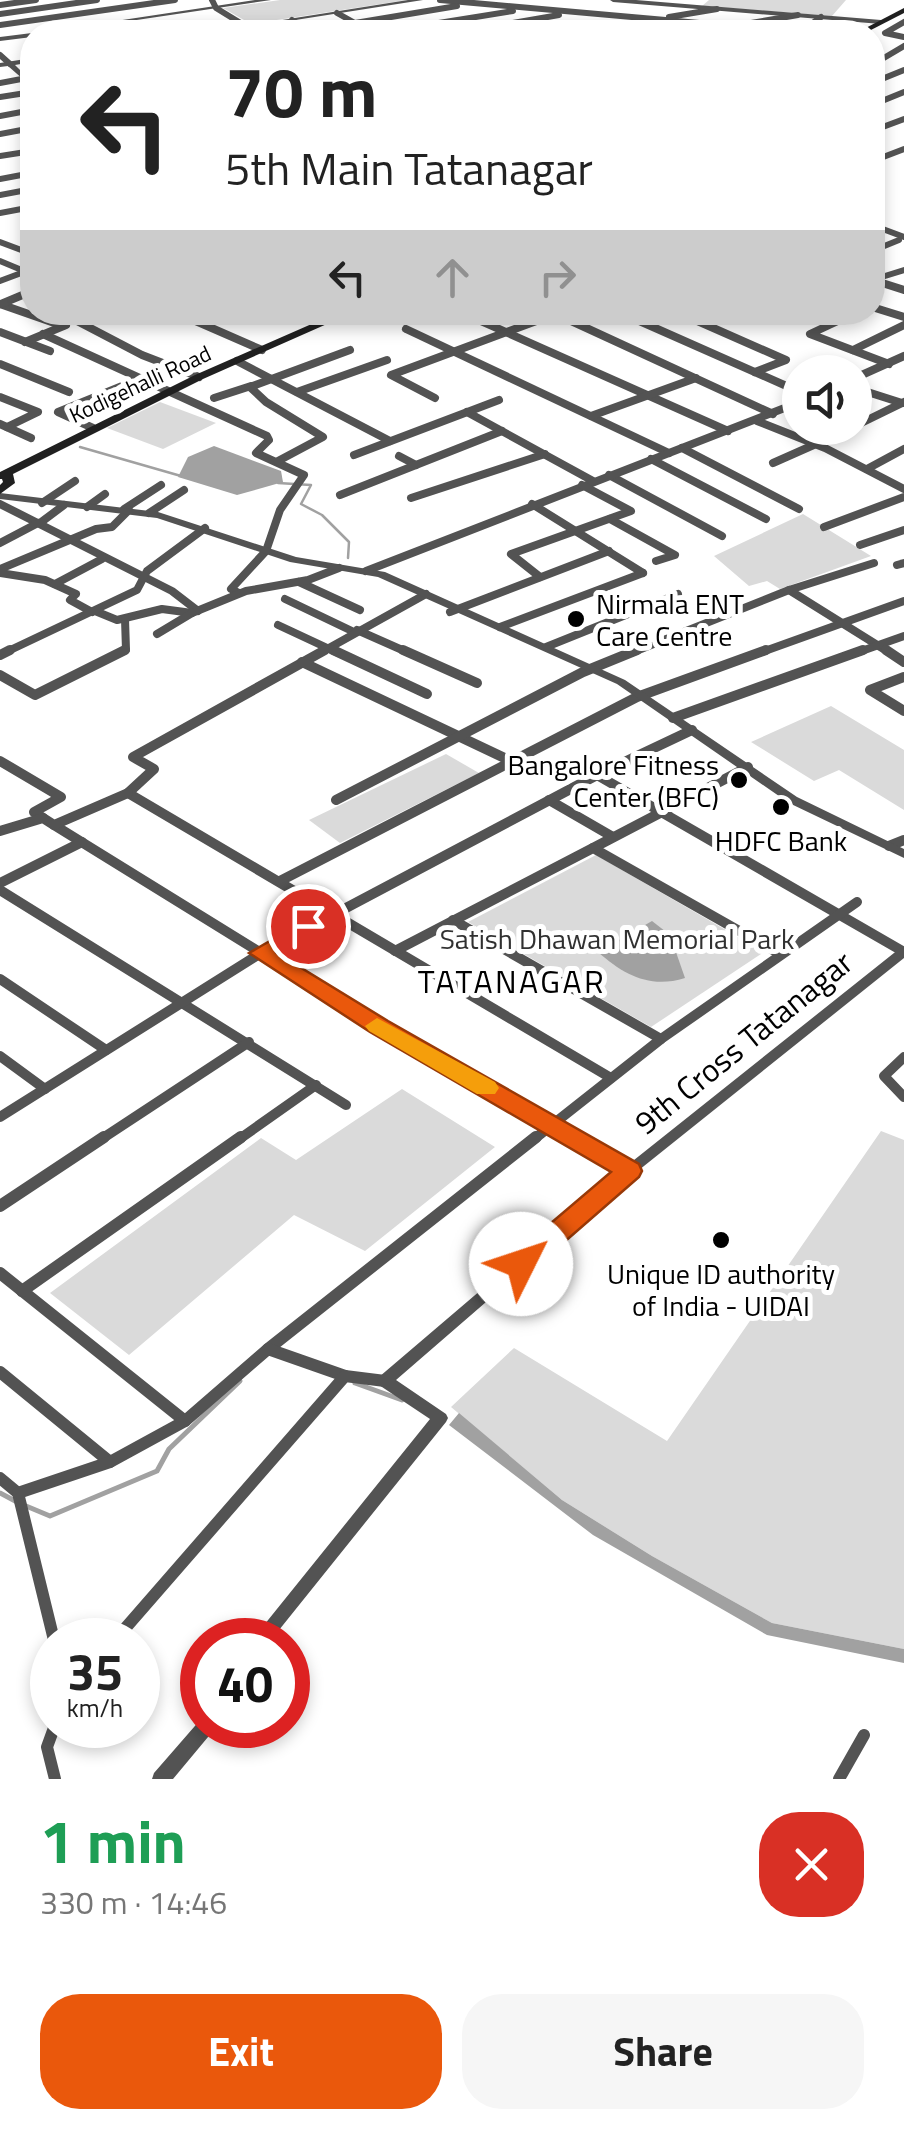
<!DOCTYPE html>
<html lang="en">
<head>
<meta charset="utf-8">
<style>
	:root { --surface:#fff; --page:#f6f6f6; --text:#222; --muted:#767676; --accent:#ea580c }
	body { margin:0; font-family:"Titillium Web",sans-serif; background:var(--page); color:var(--text); height:100vh; display:flex; flex-direction:column; font-size:38px; white-space:nowrap }
	* { box-sizing:border-box; margin:0 }
	p { font-size:32px; color:var(--muted) }
	.icon { flex:none; width:55px; height:55px; fill:none; stroke:currentColor; stroke-width:2; stroke-linecap:round; stroke-linejoin:round }
	.map { position:relative; height:1779px; overflow:hidden }
	.side { display:flex; flex-direction:column; background:var(--surface); flex:1 }
	.side>* { flex:none }
	.top-card { position:absolute; left:20px; top:20px; width:865px; height:305px; border-radius:40px; box-shadow:0 5px 15px #0003; background:#fff; color:var(--text); overflow:hidden }
	.buttons { position:absolute; left:782px; top:355px; display:grid; gap:20px }
	.buttons a { display:grid; place-items:center; width:90px; height:90px; border-radius:50%; background:var(--surface); box-shadow:0 5px 15px #0003; font-size:50px }
	.speed { position:absolute; left:30px; top:1618px; display:flex; gap:20px; font-size:50px; font-weight:700; text-align:center }
	.speed>* { display:grid; place-content:center; width:130px; height:130px; border-radius:50%; background:var(--surface); box-shadow:0 5px 15px #0003; line-height:1 }
	.speed small { font-size:25px; font-weight:400 }
	.speed .limit { border:15px solid #d22; background:#fff; color:#111 }
	.pin { position:absolute; display:grid; place-items:center; width:85px; height:85px; color:#fff; margin:-42px; border:5px solid #fff; border-radius:50%; box-shadow:0 2px 10px #0007 }
	.me { position:absolute; width:110px; margin:-55px; rotate:49deg; stroke-linejoin:round; filter:drop-shadow(0 0 8px #0008) }
	.turn { display:flex; align-items:center; gap:35px; height:210px; padding:0 40px; font-size:45px }
	.turn .icon { width:130px; height:130px; stroke-width:2.5 }
	.turn b { display:block; font-size:70px; line-height:85px }
	.lanes { display:flex; align-items:center; height:95px; padding:0 40px; background:#0003; justify-content:center; gap:50px; direction:ltr }
	.lanes .off { opacity:.35 }
	.round { display:grid; place-items:center; flex:none; width:105px; height:105px; border-radius:40px; background:var(--page) }
	.head { display:flex; align-items:center; justify-content:space-between; height:170px; padding:0 40px }
	h1 { font-size:60px; font-weight:700; line-height:75px; color:#1e9e55 }
	.action { display:flex; gap:20px; margin-top:auto; padding:20px 40px }
	.action a { flex:1; height:115px; border-radius:40px; background:var(--accent); color:#fff; font-size:40px; font-weight:700; line-height:115px; text-align:center }
	.action a+a { background:var(--page); color:var(--text) }
	.map>svg:first-child { display:block }
	.green { fill:#dadada }
	.water { fill:#a1a1a1 }
	.lines { fill:none; stroke-linecap:round; stroke-linejoin:round }
	.stream-far1 { stroke:#a1a1a1; stroke-width:2.5 }
	.stream { stroke:#a1a1a1; stroke-width:5 }
	.minor-far3 { stroke:#535353; stroke-width:6 }
	.minor-far2 { stroke:#535353; stroke-width:8 }
	.minor-far1 { stroke:#535353; stroke-width:10 }
	.minor { stroke:#535353; stroke-width:12 }
	.tertiary { fill:#535353; fill-rule:evenodd }
	.secondary { fill:#202020; fill-rule:evenodd }
	.route { fill:#ea580c; stroke:#983908; stroke-width:2.5 }
	.slow { fill:#f59e0b }
	.poi-dot { fill:#000; stroke:#fff; stroke-width:4 }
	.labels { text-anchor:middle; dominant-baseline:central; stroke-width:10; stroke-linejoin:round; paint-order:stroke }
	.far-street-label { font-size:22px; fill:#000; stroke:#fff }
	.poi-label { font-size:28px; fill:#000; stroke:#fff }
	.park-label { font-size:28px; fill:#313131; stroke:#fff }
	.quarter-label { font-size:32px; letter-spacing:2.5px; fill:#000; stroke:#fff }
	.near-street-label { font-size:32px; fill:#000; stroke:#fff }
</style>
</head>
<body>
<div class="map">
<svg width="904" height="1779" viewBox="0 0 904 1779">
	<rect width="100%" height="100%" fill="#fff"/>
	<g class="green">
		<polygon points="280,0 407,0 251,24 223,8"/>
		<polygon points="709,0 846,0 832,16 702,6"/>
		<polygon points="160,402 216,423 163,449 107,428"/>
		<polygon points="803,514 871,556 780,589 767,581 749,586 714,556"/>
		<polygon points="831,706 904,750 904,810 839,770 814,781 751,742"/>
		<polygon points="446,754 479,773 340,843 309,820"/>
		<polygon points="596,855 764,952 651,1027 468,922"/>
		<polygon points="402,1089 495,1147 365,1251 294,1215 129,1355 50,1293 261,1138 296,1160"/>
		<polygon points="881,1131 904,1140 904,1649 772,1623 652,1556 562,1500 451,1407 514,1348 667,1441"/>
	</g>
	<g class="water">
		<polygon points="214,446 281,471 283,482 237,495 178,477 188,457"/>
		<path d="M652,921L670,935L685,978C650,989 624,975 598,952Z"/>
		<polygon points="459,1413 562,1500 652,1556 772,1623 904,1649 904,1663 767,1635 593,1535 449,1425"/>
	</g>
	<g class="lines">
		<g class="stream-far1">
			<polyline points="80,447 181,476"/>
			<polyline points="278,483 311,485 301,504 322,515 349,542 348,558"/>
		</g>
		<g class="stream">
			<polyline points="355,1383 402,1400"/>
			<polyline points="0,1493 17,1502"/>
			<polyline points="26,1506 50,1516 157,1471 169,1449 240,1381"/>
		</g>
		<g class="minor-far3">
			<polyline points="212,0 216,8 255,32"/>
			<polyline points="440,0 733,26"/>
			<polyline points="0,5 36,0"/>
			<polyline points="337,13 371,32"/>
			<polyline points="0,14 97,0"/>
			<polyline points="669,17 717,9"/>
			<polyline points="292,20 312,32"/>
			<polyline points="904,22 885,33 904,37"/>
			<polyline points="355,23 457,6"/>
			<polyline points="0,25 175,0"/>
			<polyline points="420,26 513,11"/>
			<polyline points="802,31 821,17"/>
			<polyline points="461,32 559,15"/>
			<polyline points="575,32 637,22"/>
			<polyline points="698,32 798,15"/>
			<polyline points="0,55 10,64"/>
			<polyline points="872,65 904,46"/>
			<polyline points="0,83 32,77"/>
			<polyline points="872,83 904,70"/>
			<polyline points="0,97 32,92"/>
			<polyline points="877,103 904,92"/>
			<polyline points="0,116 32,110"/>
			<polyline points="872,131 904,119"/>
			<polyline points="0,134 32,128"/>
			<polyline points="0,156 32,151"/>
			<polyline points="878,159 904,149"/>
			<polyline points="0,179 32,173"/>
			<polyline points="0,195 32,189"/>
			<polyline points="0,213 32,207"/>
			<polyline points="872,225 904,237"/>
			<polyline points="0,242 32,254"/>
			<polyline points="872,251 899,240"/>
			<polyline points="0,261 24,271"/>
			<polyline points="872,280 904,270"/>
			<polyline points="0,281 32,269"/>
			<polyline points="876,281 881,283"/>
		</g>
		<g class="minor-far2">
			<polyline points="876,281 904,290"/>
			<polyline points="0,304 63,326"/>
			<polyline points="1,304 32,291"/>
			<polyline points="872,307 904,317"/>
			<polyline points="175,312 262,350"/>
			<polyline points="619,312 800,392"/>
			<polyline points="677,312 786,360 755,372"/>
			<polyline points="857,312 810,334 889,364"/>
			<polyline points="556,314 773,414"/>
			<polyline points="472,317 728,431"/>
			<polyline points="77,321 142,355 199,377"/>
			<polyline points="406,329 669,453"/>
			<polyline points="0,332 50,351"/>
			<polyline points="43,334 267,436 269,440 256,453 304,475 280,510 266,551 231,589 239,593"/>
			<polyline points="25,342 66,325"/>
			<polyline points="853,350 904,325"/>
			<polyline points="237,361 390,441"/>
			<polyline points="0,364 69,392"/>
			<polyline points="855,378 904,356"/>
			<polyline points="855,388 902,403"/>
			<polyline points="297,392 387,360"/>
			<polyline points="0,397 38,412 7,427"/>
			<polyline points="214,398 251,386"/>
			<polyline points="435,398 391,375 558,313"/>
			<polyline points="467,412 593,481"/>
			<polyline points="591,416 696,378"/>
			<polyline points="757,421 825,448 904,489"/>
			<polyline points="0,424 31,438"/>
			<polyline points="855,426 904,402"/>
			<polyline points="93,428 58,412 137,380"/>
			<polyline points="682,448 799,509"/>
			<polyline points="354,455 499,400"/>
			<polyline points="399,456 416,465"/>
			<polyline points="651,459 766,519"/>
			<polyline points="278,461 323,437 266,402 250,387 350,350"/>
			<polyline points="773,463 852,428"/>
			<polyline points="867,469 904,449"/>
			<polyline points="609,475 722,536"/>
			<polyline points="340,495 502,431"/>
			<polyline points="411,498 545,454"/>
			<polyline points="42,503 75,481"/>
			<polyline points="0,504 172,591 198,611"/>
			<polyline points="532,504 643,573"/>
			<polyline points="87,507 105,494"/>
			<polyline points="124,509 161,485"/>
			<polyline points="149,513 184,490"/>
			<polyline points="610,519 675,555 656,561"/>
			<polyline points="40,523 64,505"/>
			<polyline points="824,527 904,497"/>
			<polyline points="0,543 38,523"/>
			<polyline points="860,545 904,530"/>
			<polyline points="874,563 789,590 890,653"/>
			<polyline points="897,565 904,563"/>
			<polyline points="0,569 96,529 112,527 129,510"/>
			<polyline points="366,571 800,402"/>
			<polyline points="0,573 45,580 76,594 70,600 92,612"/>
			<polyline points="540,577 511,554 631,511 582,485"/>
			<polyline points="299,582 360,610"/>
			<polyline points="55,584 102,559"/>
			<polyline points="285,599 354,632"/>
			<polyline points="95,611 117,620 162,609 192,613 246,591 308,580 339,568"/>
			<polyline points="450,612 609,551"/>
			<polyline points="278,625 338,653"/>
			<polyline points="500,627 643,573"/>
			<polyline points="357,630 409,653"/>
			<polyline points="157,634 192,613"/>
			<polyline points="546,647 678,594"/>
			<polyline points="4,653 137,590 147,571 205,528"/>
			<polyline points="120,653 126,650 125,619"/>
			<polyline points="320,653 426,594"/>
			<polyline points="631,653 789,590"/>
			<polyline points="759,653 904,601"/>
			<polyline points="856,653 904,636"/>
		</g>
		<g class="minor-far1">
			<polyline points="325,650 133,757 154,769 128,793 611,1078"/>
			<polyline points="333,650 427,694"/>
			<polyline points="403,650 477,683"/>
			<polyline points="886,650 904,662"/>
			<polyline points="0,655 10,650"/>
			<polyline points="302,662 515,763"/>
			<polyline points="0,675 35,695 125,650"/>
			<polyline points="904,677 870,690 904,711"/>
			<polyline points="673,718 863,650"/>
			<polyline points="692,730 597,775 904,952"/>
			<polyline points="0,761 61,797 34,812 43,818"/>
			<polyline points="336,800 583,672 637,650"/>
			<polyline points="549,800 613,837"/>
			<polyline points="54,825 379,1026 575,1140"/>
			<polyline points="0,831 43,818 54,825 128,793"/>
			<polyline points="889,846 904,840"/>
			<polyline points="593,848 748,767"/>
			<polyline points="280,881 637,697 766,650"/>
			<polyline points="0,883 82,842"/>
			<polyline points="0,890 346,1105"/>
			<polyline points="453,920 661,1039"/>
			<polyline points="395,951 593,848 780,954"/>
			<polyline points="0,979 106,1050"/>
			<polyline points="0,1056 45,1089"/>
			<polyline points="904,1057 884,1076 904,1097"/>
			<polyline points="0,1117 261,953 597,775"/>
			<polyline points="100,1140 249,1042"/>
			<polyline points="238,1140 316,1085"/>
			<polyline points="533,1140 661,1039 857,902"/>
		</g>
		<g class="minor">
			<polyline points="571,1137 629,1171"/>
			<polyline points="0,1206 104,1137"/>
			<polyline points="0,1273 185,1421"/>
			<polyline points="22,1291 241,1137"/>
			<polyline points="268,1349 536,1137"/>
			<polyline points="0,1372 110,1462"/>
			<polyline points="0,1478 18,1493 54,1640"/>
			<polyline points="18,1493 110,1462 185,1421 268,1349 345,1376"/>
			<polyline points="115,1640 345,1376 385,1381"/>
			<polyline points="55,1725 47,1747 55,1779"/>
			<polyline points="839,1779 864,1735"/>
		</g>
		<g class="tertiary">
			<polygon points="255,0 271,0 56,32 43,32"/>
			<polygon points="408,0 423,0 219,32 207,32"/>
			<polygon points="610,0 636,0 881,20 884,22 881,24 613,2"/>
			<polygon points="32,33 32,37 0,41 0,37"/>
			<polygon points="32,58 32,62 15,65 32,82 32,87 8,66 0,67 0,63"/>
			<polygon points="0,493 158,512 296,557 385,572 625,680 797,797 904,849 904,858 789,803 617,684 378,577 290,562 157,518 0,499"/>
			<polygon points="904,948 904,958 634,1174 396,1380 446,1414 448,1418 446,1422 271,1640 252,1640 430,1419 379,1385 377,1381 379,1377 624,1168 899,949"/>
			<polygon points="201,1719 202,1719 202,1725 216,1725 213,1731 173,1779 152,1779 154,1773"/>
		</g>
		<g class="secondary">
			<polygon points="904,8 904,13 867,32 858,32"/>
			<polygon points="339,312 354,312 203,379 13,474 15,483 0,494 0,485 3,482 2,479 0,479 0,472 195,375"/>
		</g>
	</g>
	<polygon class="route" points="308,919 320,926 316,931 277,953 388,1021 639,1164 642,1171 639,1177 531,1271 511,1271 507,1264 511,1257 611,1172 370,1032 249,953"/>
	<polygon class="slow" points="377,1018 495,1082 499,1088 495,1094 477,1094 369,1031 365,1026"/>
	<g class="poi-dot">
		<circle cx="576" cy="619" r="10"/>
		<circle cx="739" cy="780" r="10"/>
		<circle cx="781" cy="807" r="10"/>
		<circle cx="721" cy="1240" r="10"/>
	</g>
	<g class="labels">
		<g class="far-street-label">
			<text transform="translate(140 384) rotate(-25)">Kodigehalli Road</text>
		</g>
		<g class="poi-label">
			<text x="596" y="603" text-anchor="start">Nirmala ENT<tspan x="596" dy="32">Care Centre</tspan></text>
			<text x="719" y="764" text-anchor="end">Bangalore Fitness<tspan x="719" dy="32">Center (BFC)</tspan></text>
			<text x="781" y="840">HDFC Bank</text>
			<text x="721" y="1273">Unique ID authority<tspan x="721" dy="32">of India - UIDAI</tspan></text>
		</g>
		<g class="park-label">
			<text x="617" y="938">Satish Dhawan Memorial Park</text>
		</g>
		<g class="quarter-label">
			<text x="512" y="981">TATANAGAR</text>
		</g>
		<g class="near-street-label">
			<text transform="translate(743 1042) rotate(-39)">9th Cross Tatanagar</text>
		</g>
	</g>
</svg>
<div class="buttons">
<a><svg class="icon" aria-label="sound" viewBox="0 0 24 24"><path d="M4 9h4l5-4v14l-5-4H4zM17 9q2 3 0 6"/></svg></a>
</div>
<div class="speed"><div>35<small>km/h</small></div><div class="limit">40</div></div>
<div class="pin" style="left:308px;top:926px;background:#d93025"><svg class="icon" aria-label="arrive" viewBox="0 0 24 24"><path d="M6 21V4h12l-3 4 3 4H6"/></svg></div>
<svg class="me" style="left:521px;top:1264px" viewBox="-20 -20 40 40"><circle r="19" fill="#fff"/><path d="M0-13L10 11 0 6-10 11z" fill="#ea580c"/></svg>
<div class="top-card">
<div class="turn"><svg class="icon" aria-label="left" viewBox="0 0 24 24"><path d="M17 20v-9H6M10 6l-5 5 5 5"/></svg><div><b>70 m</b>5th Main Tatanagar</div></div>
<div class="lanes"><svg class="icon" aria-label="left" viewBox="0 0 24 24"><path d="M17 20v-9H6M10 6l-5 5 5 5"/></svg><svg class="icon off" aria-label="ahead" viewBox="0 0 24 24"><path d="M12 20V5M6 11l6-6 6 6"/></svg><svg class="icon off" aria-label="right" viewBox="0 0 24 24"><path d="M7 20v-9h11M14 6l5 5-5 5"/></svg></div>
</div>
</div>
<section class="side">
<div class="head"><div><h1>1 min</h1><p>330 m · 14:46</p></div><a class="round" style="background:#d93025;color:#fff"><svg class="icon" aria-label="close" viewBox="0 0 24 24"><path d="M6 6l12 12M18 6L6 18"/></svg></a></div>
<div class="action"><a>Exit</a><a>Share</a></div>
</section>
</body>
</html>
